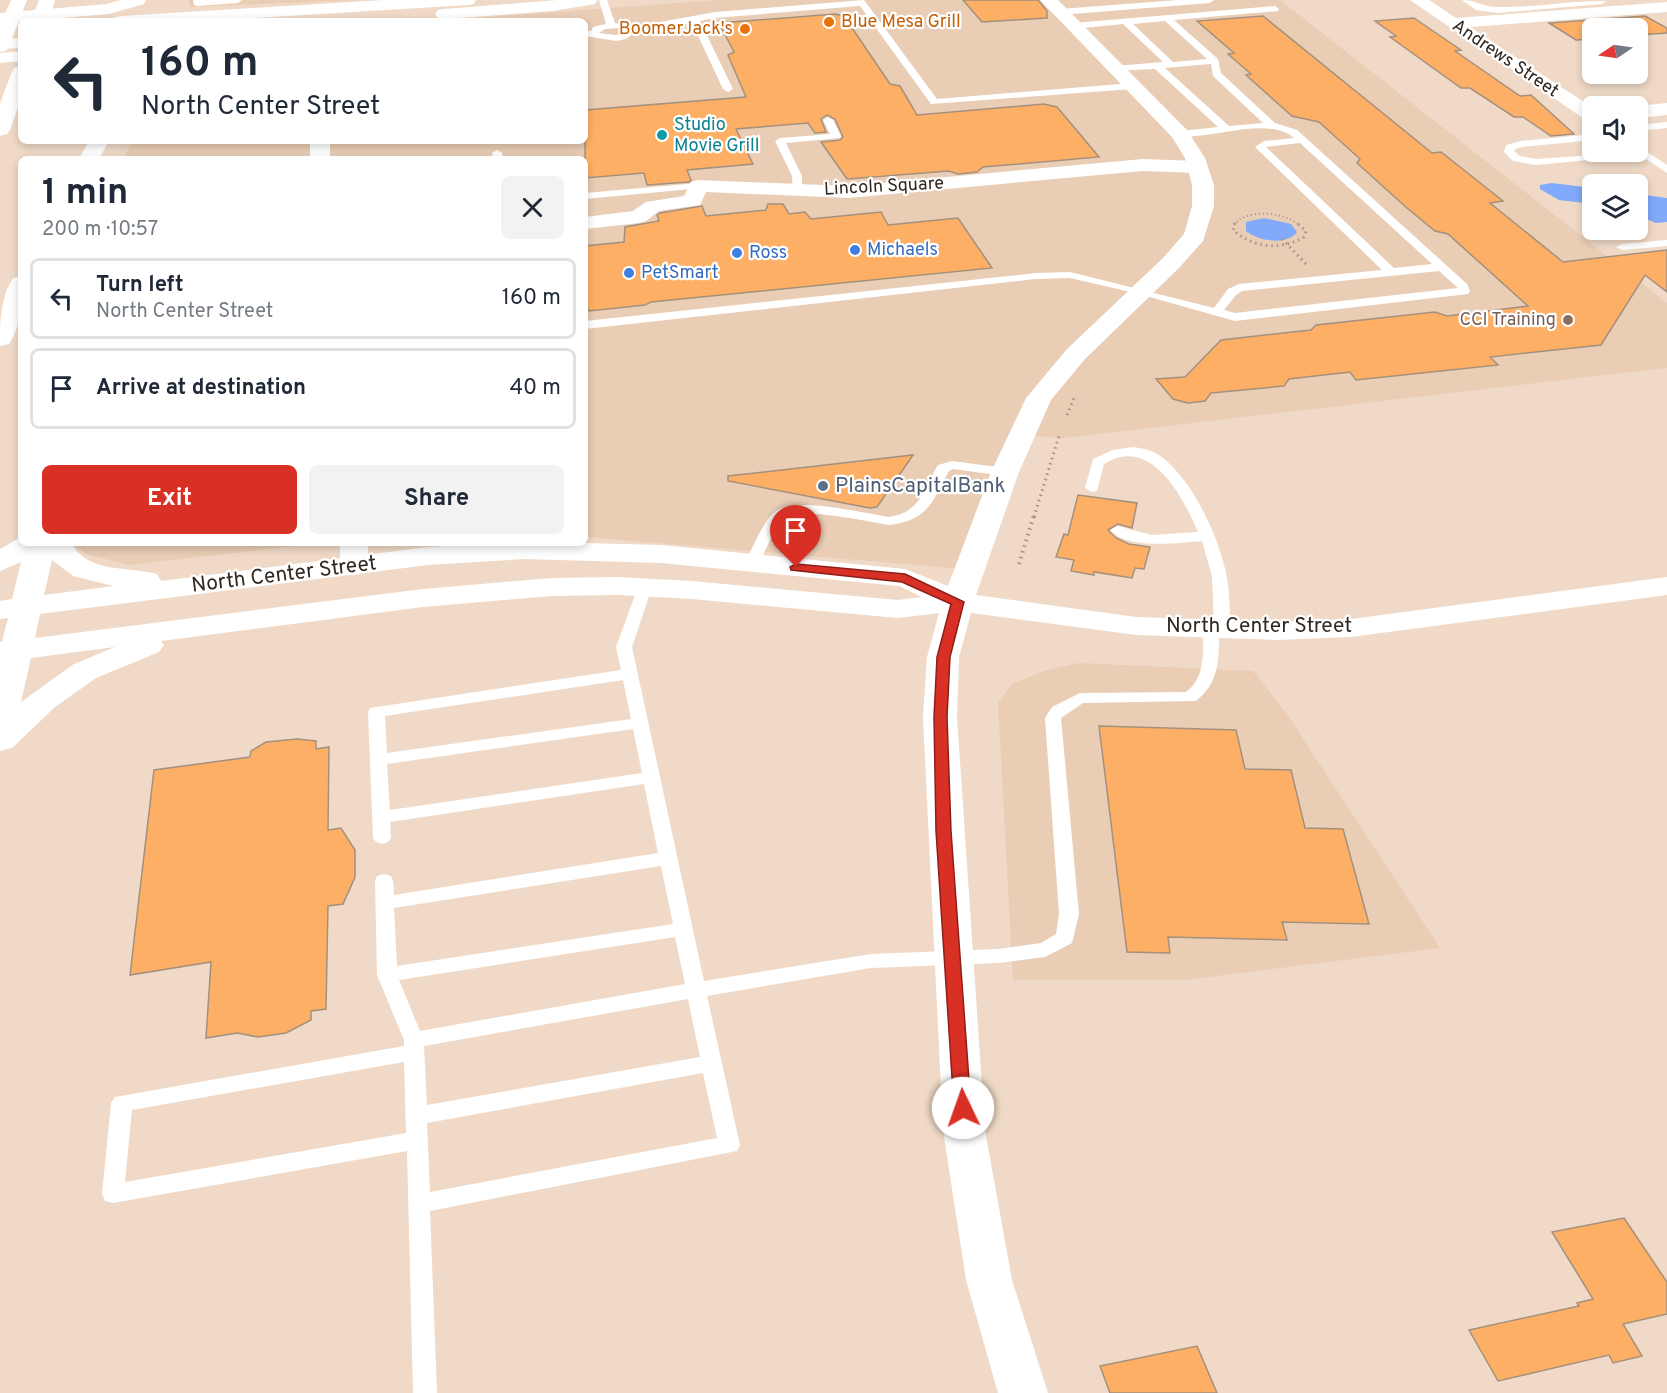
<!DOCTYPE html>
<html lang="en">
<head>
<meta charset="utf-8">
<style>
	:root { --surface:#fff; --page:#f2f2f3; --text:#1f2937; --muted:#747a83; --line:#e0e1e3; --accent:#d93025 }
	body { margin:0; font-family:Overpass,sans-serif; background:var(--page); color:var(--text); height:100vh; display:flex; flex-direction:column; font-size:22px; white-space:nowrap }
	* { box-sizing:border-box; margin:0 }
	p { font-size:20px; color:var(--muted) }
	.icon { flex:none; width:33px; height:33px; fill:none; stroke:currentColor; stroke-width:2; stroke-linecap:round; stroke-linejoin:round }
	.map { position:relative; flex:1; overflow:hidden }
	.side { position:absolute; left:18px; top:156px; width:570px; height:390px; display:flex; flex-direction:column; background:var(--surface); border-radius:9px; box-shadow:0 3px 9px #0003 }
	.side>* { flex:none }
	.top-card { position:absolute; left:18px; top:18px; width:570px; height:126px; border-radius:9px; box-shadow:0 3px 9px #0003; background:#fff; color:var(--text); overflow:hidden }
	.needle { width:39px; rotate:257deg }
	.tools { position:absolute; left:1582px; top:18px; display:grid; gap:12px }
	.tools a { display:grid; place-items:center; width:66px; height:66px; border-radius:9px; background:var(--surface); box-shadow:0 3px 9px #0003; font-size:30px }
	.pin { position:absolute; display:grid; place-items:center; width:51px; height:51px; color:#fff; margin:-62px -26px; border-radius:50% 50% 50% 0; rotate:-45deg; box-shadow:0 0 6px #0007 }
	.pin .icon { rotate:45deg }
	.me { position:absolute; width:66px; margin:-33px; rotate:357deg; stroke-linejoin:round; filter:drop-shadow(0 0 4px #0008) }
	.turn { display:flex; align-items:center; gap:21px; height:126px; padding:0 24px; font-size:27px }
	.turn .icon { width:78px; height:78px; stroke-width:2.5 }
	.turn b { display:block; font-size:42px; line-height:51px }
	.round { display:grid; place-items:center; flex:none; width:63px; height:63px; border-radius:9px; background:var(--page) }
	.overview { display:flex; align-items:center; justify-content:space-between; height:102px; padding:0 24px }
	h1 { font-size:36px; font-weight:700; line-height:45px }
	.cta { display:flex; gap:12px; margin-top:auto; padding:12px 24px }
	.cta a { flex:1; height:69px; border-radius:9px; background:var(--accent); color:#fff; font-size:24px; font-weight:700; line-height:69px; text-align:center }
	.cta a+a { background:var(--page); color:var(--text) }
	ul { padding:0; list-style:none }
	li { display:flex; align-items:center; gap:18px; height:81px; margin:0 12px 9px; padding:0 12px; border:3px solid var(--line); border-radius:9px }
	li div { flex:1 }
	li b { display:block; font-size:22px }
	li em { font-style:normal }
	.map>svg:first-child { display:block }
	.built { fill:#e9cdb5 }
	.water { fill:#81a9fc }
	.building { fill:#fdb065; stroke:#a4907e; stroke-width:1.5 }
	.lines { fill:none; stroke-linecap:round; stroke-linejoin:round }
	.path-far2 { stroke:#a59486; stroke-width:2; stroke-dasharray:1 3; stroke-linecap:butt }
	.path-far1 { stroke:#a59486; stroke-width:3; stroke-dasharray:1.5 4; stroke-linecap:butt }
	.path { stroke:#a59486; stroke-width:4; stroke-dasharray:1.5 4.5; stroke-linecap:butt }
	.lane { fill:#fff; fill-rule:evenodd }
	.street { fill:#fff; fill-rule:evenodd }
	.secondary { fill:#fff; fill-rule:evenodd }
	.primary { fill:#fff; fill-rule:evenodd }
	.highway { fill:#fff; fill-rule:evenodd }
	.route { fill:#d93025; stroke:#8d1f18; stroke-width:1.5 }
	.food-dot { fill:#e8710a; stroke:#fff; stroke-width:2 }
	.culture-dot { fill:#0f9aa8; stroke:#fff; stroke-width:2 }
	.shop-dot { fill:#3f7fe0; stroke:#fff; stroke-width:2 }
	.education-dot { fill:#8d6e63; stroke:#fff; stroke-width:2 }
	.service-dot { fill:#5c6f8a; stroke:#fff; stroke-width:2 }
	.labels { text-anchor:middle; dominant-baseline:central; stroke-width:4.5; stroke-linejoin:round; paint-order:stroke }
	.far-food-label { font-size:18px; fill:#c56008; stroke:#fff; text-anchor:start }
	.far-street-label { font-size:18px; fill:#302821; stroke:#fff }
	.far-culture-label { font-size:18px; fill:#0d838f; stroke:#fff; text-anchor:start }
	.far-shop-label { font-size:18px; fill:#366cbe; stroke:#fff; text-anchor:start }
	.far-education-label { font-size:18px; fill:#785e54; stroke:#fff; text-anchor:end }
	.service-label { font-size:21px; fill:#4e5e75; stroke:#fff; text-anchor:start }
	.street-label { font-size:21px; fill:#302821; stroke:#fff }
</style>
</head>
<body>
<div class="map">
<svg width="1667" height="1393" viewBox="0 0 1667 1393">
	<rect width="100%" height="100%" fill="#f0dac7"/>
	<g class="built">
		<polygon points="189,0 358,0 190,7"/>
		<polygon points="718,0 1280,0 1667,303 1667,368 1064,438 1011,434 965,569 585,537 585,159 123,159 132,141 585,141 585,21 433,21"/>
		<polygon points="73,543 322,543 128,565 86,554"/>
		<polygon points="1079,663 1253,671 1287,714 1440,948 1185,980 1013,980 998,703 1012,684 1044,671"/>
	</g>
	<g class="water">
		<polygon points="1552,183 1593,188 1593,204 1559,200 1540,189 1540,185"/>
		<polygon points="1638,194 1667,198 1667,222 1656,223 1638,216"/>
		<path d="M1264,218L1291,224L1297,232C1286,246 1258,241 1246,231V222Z"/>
	</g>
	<g class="building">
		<polygon points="963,0 1038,0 1047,11 1047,18 982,22"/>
		<polygon points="835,14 844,16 890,84 900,86 917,115 1044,104 1057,107 1099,157 983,167 977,172 958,174 949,171 847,179 821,142 840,140 843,137 835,119 827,115 821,119 826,132 815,133 808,123 736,129 753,164 687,170 691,180 689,182 647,185 644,173 585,178 585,110 746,97 728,55 734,52 719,23"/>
		<polygon points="1263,16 1432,153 1441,152 1503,201 1490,203 1563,262 1667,250 1667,292 1645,275 1601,345 1490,357 1498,365 1356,380 1350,372 1289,379 1284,386 1211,393 1205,401 1188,403 1173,399 1156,379 1185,377 1221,340 1311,330 1316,325 1435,312 1447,316 1528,306 1448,234 1435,231 1407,208 1357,163 1360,159 1319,122 1292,116 1246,75 1251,74 1228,54 1234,53 1197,21"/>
		<polygon points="1645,16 1667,28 1667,33 1638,35 1638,28 1593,28 1593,39 1576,40 1549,23"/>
		<polygon points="1414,18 1461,50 1455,51 1520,96 1531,95 1574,134 1551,136 1523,117 1514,117 1470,88 1461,88 1390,37 1396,36 1375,21"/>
		<polygon points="768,204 783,204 789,214 805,212 811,219 881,212 888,225 958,218 992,268 651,302 645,305 589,311 585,301 585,246 624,242 625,227 659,221 657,215 660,213 702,206 706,216 766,210"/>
		<polygon points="913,455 877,507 870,508 728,481 728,476"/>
		<polygon points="1078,495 1137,503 1132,528 1118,524 1108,530 1116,538 1129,544 1150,547 1144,569 1135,568 1132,578 1094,572 1094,575 1071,571 1074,560 1056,557 1064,534 1068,535"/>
		<polygon points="1099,726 1236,730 1245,769 1291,770 1305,828 1343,829 1369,924 1282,922 1287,940 1168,937 1170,953 1127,952"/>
		<polygon points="297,739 316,741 316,749 329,747 328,830 341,828 355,850 355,877 343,904 328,906 326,1009 311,1011 311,1020 286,1033 258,1037 237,1033 206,1038 211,962 130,975 154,770 250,757 251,751 266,742"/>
		<polygon points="1624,1218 1667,1282 1667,1314 1623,1324 1642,1356 1613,1363 1609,1355 1498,1381 1469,1330 1579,1306 1577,1303 1593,1299 1552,1232"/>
		<polygon points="1197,1346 1217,1393 1110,1393 1100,1366"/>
	</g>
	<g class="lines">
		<path class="path-far2" d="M1234,225C1246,208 1285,212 1299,225"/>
		<g class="path-far1">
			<path d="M1235,223L1233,230C1253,248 1281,251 1304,237L1306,231L1297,223"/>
			<polyline points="1282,239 1306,264"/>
			<polyline points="1067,415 1074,398"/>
			<polyline points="1034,517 1059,436"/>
		</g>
		<polyline class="path" points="1019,564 1034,515"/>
		<g class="lane">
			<polygon points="193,0 242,0 238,3 197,6 194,5"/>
			<path d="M599,0H607L615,23L633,27L715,12L864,0L937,99L1132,83L1137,86L1132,89L931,104L860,6L715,18L700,21L733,89L728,92L723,89L692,23L635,32L626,39L616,41L585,36V30L591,31L593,27L606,24ZM619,28L627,31L616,35L599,33L605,29Z"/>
			<polygon points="1178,0 1214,0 1210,3 1060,15 1056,12 1060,9"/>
			<path d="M1462,0C1475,0 1484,7 1498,7C1531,8 1575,0 1606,1L1602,4L1498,13L1476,10Z"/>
			<path d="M1275,6L1279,9L1278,11L1174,20L1218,59L1221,73L1275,123L1297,130L1306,138L1467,284L1470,291L1468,294L1235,321L1139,294L1070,278L1036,279L585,329V321L1036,273L1070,272L1214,308L1228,289L1239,284L1382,270L1255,147L1264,141L1294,138C1268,115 1208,141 1176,136V132L1180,131L1218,127L1155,69L1112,71L1110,69L1115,66L1163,62L1123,24L1073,29L1069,26L1073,23ZM1165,21L1207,59L1173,62L1133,24ZM1211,64L1213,76L1263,123L1229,126L1165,68ZM1300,143L1432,264L1394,268L1266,147ZM1439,271L1458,288L1235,313L1224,310L1236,295L1242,291Z"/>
			<polygon points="828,117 833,120 841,136 840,138 786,143 802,176 802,190 797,193 793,192 792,176 775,141 780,138 830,134 823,120"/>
			<polygon points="1667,122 1667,128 1638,131 1638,125"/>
			<polygon points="1593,134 1593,140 1522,147 1515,149 1514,151 1520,156 1536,159 1638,152 1638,146 1667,165 1667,173 1640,155 1536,165 1513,161 1504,152 1506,145 1521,141"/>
			<polygon points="497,150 502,153 503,159 493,159 492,153"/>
			<polygon points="698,183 703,186 702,188 585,199 585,193"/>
			<polygon points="1667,240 1667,246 1622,250 1616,247 1622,244"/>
			<path d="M1133,447C1142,448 1151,450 1159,455C1193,479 1220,539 1227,578C1230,595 1230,612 1230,629L1228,632L1219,633C1219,660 1219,683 1196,701L1083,703L1061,718L1079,914L1072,943L1045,957L999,963L871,968L707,996L740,1145L737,1151L430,1211L437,1393H413L407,1151L113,1203L105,1201L102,1194L111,1103L115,1097L404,1046V1040L377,975L375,881L377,876L384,874L391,876L393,881L394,895L658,853L644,784L390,822L391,838L388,842L382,844L376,842L373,838L368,712L370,708L621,670L616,647L639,584L644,582L652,587L632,647L704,981L871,954L999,949L1041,943L1056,934L1059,914L1045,718L1052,707L1080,693L1186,692C1206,677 1203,651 1203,629L1205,626L1214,625L1212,576L1202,541C1178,543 1127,550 1110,530L1117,526L1152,535L1198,532C1183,497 1151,434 1104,464L1097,491L1092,492L1085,488L1093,459L1113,450ZM623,680L631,719L387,753L385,716ZM633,729L642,773L390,810L387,764ZM661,866L673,924L397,966L394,908ZM675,937L685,984L420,1031L399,980ZM688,999L700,1057L427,1105L424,1046ZM404,1062L406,1133L125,1182L132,1110ZM703,1073L717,1138L430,1192L427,1123Z"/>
			<path d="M952,461L1005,468L1012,472L1005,476L953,469L949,471C932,503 928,520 889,525C869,522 801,507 786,517C774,525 766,553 757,566H747L745,563C752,549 765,516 779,509C801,498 864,513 889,517C922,512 923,489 938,465Z"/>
		</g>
		<g class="street">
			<polygon points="1410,0 1429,0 1456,18 1667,2 1667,12 1470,27 1593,108 1593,122 1586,120"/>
			<polygon points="1667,103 1667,115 1638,118 1638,106"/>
			<rect x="310" y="141" width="20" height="18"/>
			<polygon points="1143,159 1197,161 1204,163 1207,167 1204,171 1197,173 1143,171 848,198 706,192 700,205 659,211 646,221 639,223 585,229 585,217 633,211 646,202 684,196 691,182 698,180 848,186"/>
			<polygon points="340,543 368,543 368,566 364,572 354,575 344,572 340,566"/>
		</g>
		<g class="secondary">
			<polygon points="120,0 146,0 144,4 109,14 0,23 0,13 107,4"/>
			<path d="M1040,0H1058L1187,130L1205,158L1214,185V206L1203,241L1179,268L1085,359L1051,400L1019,472L976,595L1136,617L1277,622L1351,619L1667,577V595L1351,637L1277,640L1136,635L971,613L959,657L957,717L985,1130L1012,1280L1048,1393H998L966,1280L943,1130L923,717L927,657L939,613L898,618L692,599L618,595L552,596L423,607L161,641L164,645L159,652L96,678L55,707L12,748L0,751V642H2L8,618L0,619V601L12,599L21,562L0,571V549L21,537V543H71C89,574 127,566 157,574L161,581L428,547L494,543H585L661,545L905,569L948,586L991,472L1026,398L1067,349L1163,258L1184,234L1192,206V185L1185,158L1172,137ZM524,559L661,563L899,586L922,597L898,600L692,581L618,577L552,578L423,589L35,638L40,614L428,565ZM52,560L73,576L114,586L44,595ZM115,647L74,664L21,702L31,658Z"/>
			<polygon points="21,51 21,61 0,63 0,53"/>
			<polygon points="89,141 109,141 99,159 79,159"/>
			<path d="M21,276C21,300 23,324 9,344L0,346C0,322 0,299 13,278Z"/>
		</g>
		<g class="primary">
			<polygon points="383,0 476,0 474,4 468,5 207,21 112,21 115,17 121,16"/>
			<polygon points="558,0 597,0 595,4 553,11 444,19 438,18 435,14 438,10 444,9"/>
			<polygon points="21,38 21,48 0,49 0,39"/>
		</g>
		<g class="highway">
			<polygon points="11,0 27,0 9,47 6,51 0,52 0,25"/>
			<polygon points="39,0 55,0 49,21 31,21"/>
			<polygon points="21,66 21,99 10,130 7,134 0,136 0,103 12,72 14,68"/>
		</g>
	</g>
	<polygon class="route" points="796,564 905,574 964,602 950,657 947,717 951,831 971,1108 969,1113 963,1115 956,1113 954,1108 936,831 934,717 937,657 951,604 902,582 791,570 790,567"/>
	<g class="food-dot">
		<circle cx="829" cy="22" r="6"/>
		<circle cx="745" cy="29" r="6"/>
	</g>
	<circle class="culture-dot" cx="662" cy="135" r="6"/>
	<g class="shop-dot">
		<circle cx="855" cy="250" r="6"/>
		<circle cx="737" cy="253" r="6"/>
		<circle cx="629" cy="273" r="6"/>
	</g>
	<circle class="education-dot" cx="1568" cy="320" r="6"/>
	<circle class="service-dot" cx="823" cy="486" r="6"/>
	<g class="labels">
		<g class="far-food-label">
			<text x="841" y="22">Blue Mesa Grill</text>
			<text x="733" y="29" text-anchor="end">BoomerJack's</text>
		</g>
		<g class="far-street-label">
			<text transform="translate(1505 59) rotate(34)">Andrews Street</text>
			<text transform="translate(884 187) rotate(-3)">Lincoln Square</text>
		</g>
		<g class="far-culture-label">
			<text x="674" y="125">Studio<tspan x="674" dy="21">Movie Grill</tspan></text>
		</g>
		<g class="far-shop-label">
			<text x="867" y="250">Michaels</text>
			<text x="749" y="253">Ross</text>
			<text x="641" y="273">PetSmart</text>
		</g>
		<g class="far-education-label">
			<text x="1556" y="320">CCI Training</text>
		</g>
		<g class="service-label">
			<text x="835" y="486">PlainsCapitalBank</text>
		</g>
		<g class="street-label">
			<text transform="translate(284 575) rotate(-7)">North Center Street</text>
			<text x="1259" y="626">North Center Street</text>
		</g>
	</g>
</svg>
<div class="tools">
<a><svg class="needle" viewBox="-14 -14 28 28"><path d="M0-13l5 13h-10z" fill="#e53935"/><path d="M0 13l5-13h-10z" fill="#747a83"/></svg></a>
<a><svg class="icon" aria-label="sound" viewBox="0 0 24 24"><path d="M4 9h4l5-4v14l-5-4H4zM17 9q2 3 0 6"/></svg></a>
<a><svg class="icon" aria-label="layers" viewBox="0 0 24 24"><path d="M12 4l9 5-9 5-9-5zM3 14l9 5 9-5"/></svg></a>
</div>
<div class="pin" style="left:796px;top:567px;background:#d93025"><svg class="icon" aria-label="arrive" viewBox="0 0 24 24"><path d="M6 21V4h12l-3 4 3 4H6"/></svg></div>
<svg class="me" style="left:963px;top:1108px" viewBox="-20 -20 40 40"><circle r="19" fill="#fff"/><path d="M0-13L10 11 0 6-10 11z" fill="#d93025"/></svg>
<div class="top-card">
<div class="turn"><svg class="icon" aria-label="left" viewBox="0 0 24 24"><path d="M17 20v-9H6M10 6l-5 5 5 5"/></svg><div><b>160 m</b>North Center Street</div></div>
</div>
<section class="side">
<div class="overview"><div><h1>1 min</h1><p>200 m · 10:57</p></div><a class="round"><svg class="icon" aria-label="close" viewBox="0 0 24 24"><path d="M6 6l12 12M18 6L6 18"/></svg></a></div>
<ul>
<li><svg class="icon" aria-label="left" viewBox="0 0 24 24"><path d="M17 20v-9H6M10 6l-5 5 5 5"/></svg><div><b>Turn left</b><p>North Center Street</p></div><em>160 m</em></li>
<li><svg class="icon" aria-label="arrive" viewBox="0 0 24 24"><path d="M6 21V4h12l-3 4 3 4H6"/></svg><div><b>Arrive at destination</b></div><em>40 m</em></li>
</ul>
<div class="cta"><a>Exit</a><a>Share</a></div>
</section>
</div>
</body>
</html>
